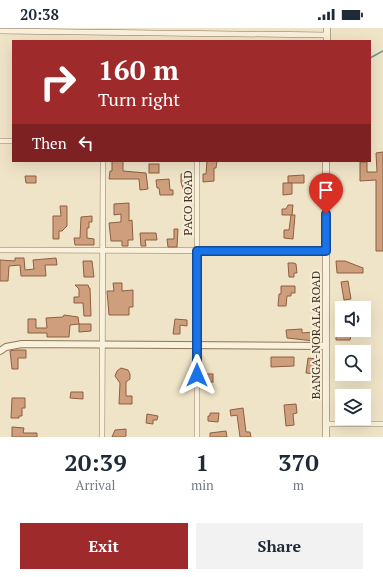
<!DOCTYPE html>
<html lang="en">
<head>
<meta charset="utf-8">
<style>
	:root { --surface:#fff; --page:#f2f2f3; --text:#1f2937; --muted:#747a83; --accent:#9e2a2b }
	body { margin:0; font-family:"PT Serif",serif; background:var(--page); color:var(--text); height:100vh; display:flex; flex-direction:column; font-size:15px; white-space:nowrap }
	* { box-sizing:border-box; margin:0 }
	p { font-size:13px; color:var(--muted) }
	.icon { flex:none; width:22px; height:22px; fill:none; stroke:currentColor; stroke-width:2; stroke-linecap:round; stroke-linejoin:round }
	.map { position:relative; height:409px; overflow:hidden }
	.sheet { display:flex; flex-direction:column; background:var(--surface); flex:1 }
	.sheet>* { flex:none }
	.banner { position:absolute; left:12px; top:12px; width:359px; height:122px; border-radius:0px; box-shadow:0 4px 16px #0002; background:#9e2a2b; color:#fff; overflow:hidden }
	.fabs { position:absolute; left:335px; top:273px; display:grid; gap:8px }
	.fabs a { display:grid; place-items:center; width:36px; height:36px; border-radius:0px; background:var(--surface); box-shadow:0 4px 16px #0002; font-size:20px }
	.pin { position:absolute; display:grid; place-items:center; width:34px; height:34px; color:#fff; margin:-41px -17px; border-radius:50% 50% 50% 0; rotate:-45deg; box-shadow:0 0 4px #0007 }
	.pin .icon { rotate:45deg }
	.me { position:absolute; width:44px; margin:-22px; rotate:0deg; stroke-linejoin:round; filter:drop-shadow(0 0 3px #0008) }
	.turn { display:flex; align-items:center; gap:14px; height:84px; padding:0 20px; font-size:18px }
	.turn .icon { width:52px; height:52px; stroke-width:2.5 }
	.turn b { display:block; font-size:28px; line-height:34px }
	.then { display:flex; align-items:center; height:38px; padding:0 20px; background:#0003; gap:8px; font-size:15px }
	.eta { display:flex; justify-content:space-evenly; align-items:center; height:68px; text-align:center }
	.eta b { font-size:24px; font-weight:800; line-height:28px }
	.action { display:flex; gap:8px; margin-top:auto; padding:8px 20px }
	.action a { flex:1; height:46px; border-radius:0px; background:var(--accent); color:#fff; font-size:16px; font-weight:800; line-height:46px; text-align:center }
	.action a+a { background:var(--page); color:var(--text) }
	.status { display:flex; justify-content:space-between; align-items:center; height:28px; padding:0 20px; background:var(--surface); direction:ltr }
	.status svg { height:11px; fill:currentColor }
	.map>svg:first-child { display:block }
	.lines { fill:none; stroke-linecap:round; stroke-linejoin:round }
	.stream { stroke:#6f938a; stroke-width:1.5 }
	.building { fill:#cf9f7d; stroke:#8d5f41 }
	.minor-casing { stroke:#8d765c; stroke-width:6 }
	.tertiary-casing { stroke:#8d765c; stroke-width:8 }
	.secondary-casing { stroke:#6f573f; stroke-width:8 }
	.minor { stroke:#faf1dc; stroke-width:5 }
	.tertiary { stroke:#faf1dc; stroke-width:6 }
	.secondary { stroke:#faf1dc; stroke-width:7 }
	.route-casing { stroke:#114b97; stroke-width:10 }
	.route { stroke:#1a73e8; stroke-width:7 }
	.labels { text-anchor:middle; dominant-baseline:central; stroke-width:4; stroke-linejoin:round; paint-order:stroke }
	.street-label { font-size:12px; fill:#3d2e20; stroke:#f7eed8 }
</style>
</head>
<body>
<div class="status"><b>20:38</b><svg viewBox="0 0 49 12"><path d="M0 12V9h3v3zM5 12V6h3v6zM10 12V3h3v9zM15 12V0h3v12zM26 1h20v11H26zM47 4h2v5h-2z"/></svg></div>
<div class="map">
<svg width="383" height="409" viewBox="0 0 383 409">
	<rect width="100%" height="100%" fill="#f0e4c8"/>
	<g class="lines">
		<polyline class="stream" points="370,30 383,23"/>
	</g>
	<g class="building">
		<polygon points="383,124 383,223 376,223 376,152 360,153 360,134 367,134 367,144 377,144 376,125"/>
		<polygon points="112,133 123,133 123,143 146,145 148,161 140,162 139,151 109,151 110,143 112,143"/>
		<polygon points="207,133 217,133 216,140 214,140 214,153 203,154 203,146 206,146"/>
		<rect x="149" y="136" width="10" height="9"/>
		<polygon points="193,145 193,153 188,153 188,165 184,165 181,154 181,146"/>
		<polygon points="304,147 304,155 288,155 288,148"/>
		<polygon points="25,148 36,148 36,155 26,155"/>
		<polygon points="169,151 170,162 173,162 173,167 160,167 159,160 157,160 156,152"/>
		<polygon points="283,155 292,155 292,166 283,167"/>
		<polygon points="129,175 129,193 132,192 133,212 128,212 128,218 122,218 122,213 111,213 109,195 121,194 121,186 114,187 114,176"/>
		<polygon points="288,177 293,177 292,187 282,187 282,181 286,181"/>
		<polygon points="60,178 67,178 67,198 62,203 59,203 59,211 53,211 53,188 61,188"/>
		<polygon points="291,187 295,187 293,211 284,210 284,202 289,202"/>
		<polygon points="92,188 92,194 89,194 89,200 87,200 87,210 94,211 94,217 75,217 74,210 80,210 81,189"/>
		<polygon points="174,201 178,201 177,219 168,219 167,211 174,211"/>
		<polygon points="140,205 156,205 157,212 145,212 146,218 141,218"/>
		<polygon points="15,230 24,230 25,242 34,241 33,232 56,230 57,237 45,237 46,248 21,248 20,237 9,238 8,253 0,253 0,232 15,233"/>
		<polygon points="83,233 92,233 94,249 84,249"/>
		<polygon points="336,233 345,233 363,240 363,245 337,245"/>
		<polygon points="288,235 294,235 296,236 297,245 294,245 294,249 289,249"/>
		<polygon points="348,253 351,271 344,272 341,254"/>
		<polygon points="113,255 122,255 122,263 133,262 133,279 129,279 129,287 109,287 107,263 114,263"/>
		<polygon points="75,257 88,257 89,260 90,260 91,288 84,288 83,275 74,275 74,269 79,269 79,261"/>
		<polygon points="281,258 295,258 295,265 291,265 291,268 287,268 286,278 278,278 279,266 281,266"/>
		<polygon points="64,287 78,289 79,296 70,297 69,309 47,309 47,305 28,305 28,291 36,291 36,300 47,300 46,290 63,289"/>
		<polygon points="175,291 187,292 187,298 180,297 180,306 173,306"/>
		<polygon points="79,296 91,296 91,303 79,304"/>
		<polygon points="302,301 302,305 313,304 314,313 287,310 286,302"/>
		<polygon points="336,302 352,302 350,312 336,312"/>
		<polygon points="15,322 26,322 26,330 18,330 18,341 12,341 10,323"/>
		<polygon points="271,329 294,329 294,338 271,339"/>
		<polygon points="308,330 317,331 315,346 306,345"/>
		<polygon points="121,340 128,342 130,346 130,351 126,354 126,368 132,368 132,376 119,376 120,355 115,348 117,343"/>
		<rect x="203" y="346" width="10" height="8"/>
		<polygon points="71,364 83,364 83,371 70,370"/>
		<polygon points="12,370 25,370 25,380 22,380 22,388 19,388 19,390 11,390"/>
		<polygon points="296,376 297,385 293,386 294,397 286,398 284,377"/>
		<polygon points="243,380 246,404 250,404 251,409 240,409 237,387 231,388 230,382"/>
		<polygon points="210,385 219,385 218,394 208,393 208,388 210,388"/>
		<polygon points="147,386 158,388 157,392 153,392 153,396 146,395"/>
		<polygon points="12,399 24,400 23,405 37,405 37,409 12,409"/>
		<polygon points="126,401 126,408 124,409 112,409 115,402"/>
		<polygon points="226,403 227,409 210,409 210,405"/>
	</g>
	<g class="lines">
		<g class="minor-casing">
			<g id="minor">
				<polyline points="0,3 327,7"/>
				<polyline points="0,113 13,113"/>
				<polyline points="197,133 197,409"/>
				<polyline points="0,222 326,223"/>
				<polyline points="326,396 383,396"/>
				<polyline points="102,409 103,133"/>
			</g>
		</g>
		<g class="tertiary-casing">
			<polyline id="tertiary" points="0,323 6,319 22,316 325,318"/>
		</g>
		<g class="secondary-casing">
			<g id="secondary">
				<polyline points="327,13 327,0"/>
				<polyline points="326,409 326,133"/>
			</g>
		</g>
		<use href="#minor" class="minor"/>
		<use href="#tertiary" class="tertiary"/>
		<use href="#secondary" class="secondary"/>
	</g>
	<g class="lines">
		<g class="route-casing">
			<polyline id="route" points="197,347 197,223 326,223 326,186"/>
		</g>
		<use href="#route" class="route"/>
	</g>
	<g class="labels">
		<g class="street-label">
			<text transform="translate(187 175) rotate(-90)">PACO ROAD</text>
			<text transform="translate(315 307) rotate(-90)">BANGA-NORALA ROAD</text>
		</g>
	</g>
</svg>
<div class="fabs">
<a><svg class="icon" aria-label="sound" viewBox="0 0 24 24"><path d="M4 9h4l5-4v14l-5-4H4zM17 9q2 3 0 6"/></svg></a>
<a><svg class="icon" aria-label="search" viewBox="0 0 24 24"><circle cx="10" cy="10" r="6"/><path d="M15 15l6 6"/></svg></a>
<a><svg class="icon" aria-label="layers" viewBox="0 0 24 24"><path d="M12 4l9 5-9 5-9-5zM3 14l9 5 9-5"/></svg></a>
</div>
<div class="pin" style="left:326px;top:186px;background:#d93025"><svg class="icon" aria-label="arrive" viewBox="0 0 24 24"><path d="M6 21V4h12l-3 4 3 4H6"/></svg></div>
<svg class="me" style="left:197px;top:347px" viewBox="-20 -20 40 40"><path d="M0-17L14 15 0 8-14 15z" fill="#1a73e8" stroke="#fff" stroke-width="4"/></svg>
<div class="banner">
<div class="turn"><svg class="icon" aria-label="right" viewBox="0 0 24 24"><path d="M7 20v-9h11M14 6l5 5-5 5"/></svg><div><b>160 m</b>Turn right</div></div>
<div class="then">Then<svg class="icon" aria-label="left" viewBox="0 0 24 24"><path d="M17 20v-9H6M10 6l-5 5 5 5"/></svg></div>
</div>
</div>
<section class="sheet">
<div class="eta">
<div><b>20:39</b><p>Arrival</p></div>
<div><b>1</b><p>min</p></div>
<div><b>370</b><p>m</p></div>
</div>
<div class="action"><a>Exit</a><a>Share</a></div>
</section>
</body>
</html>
